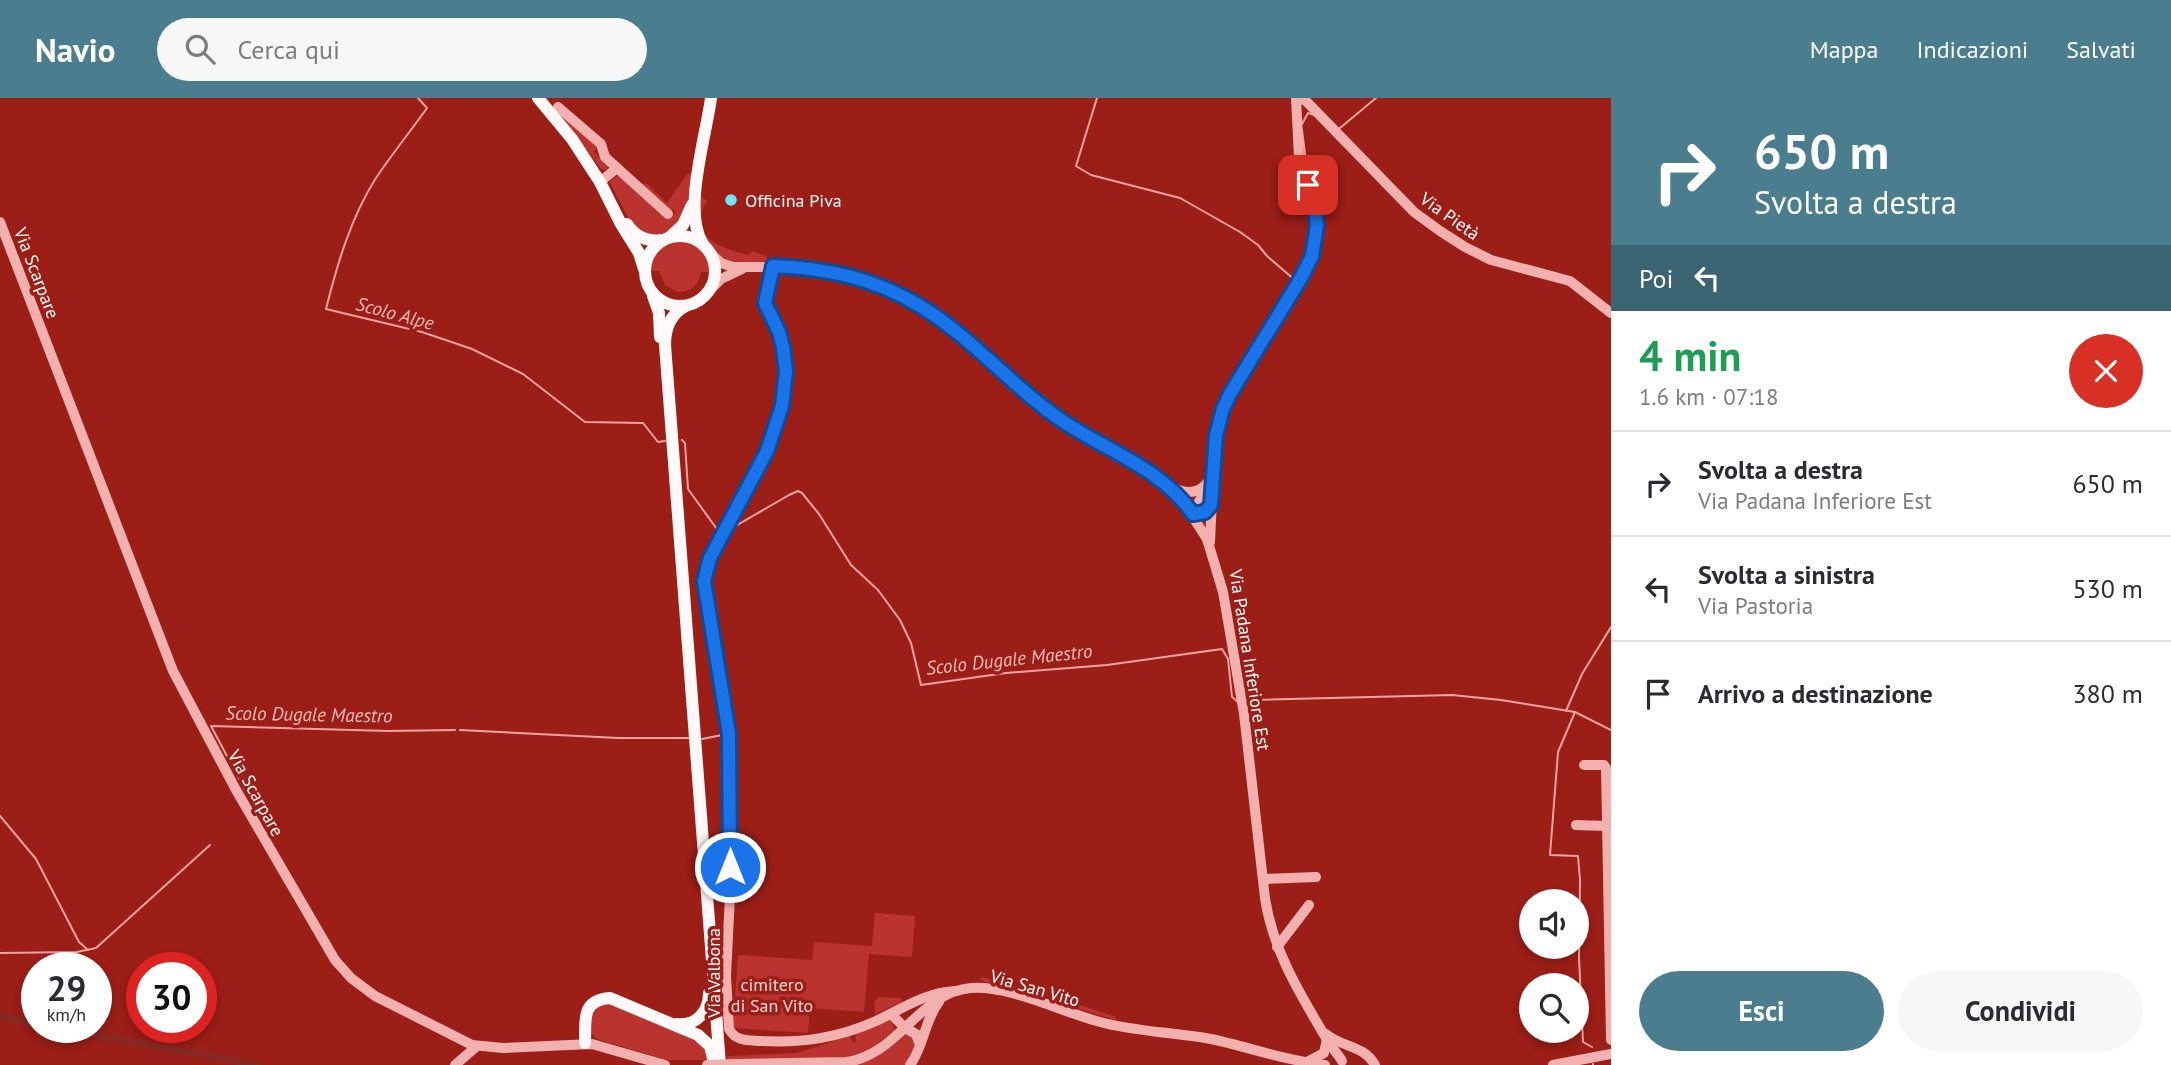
<!DOCTYPE html>
<html lang="it">
<head>
<meta charset="utf-8">
<style>
	:root { --surface:#fff; --page:#f7f7f7; --text:#2b2b33; --muted:#7c7c81; --line:#e1e1e2; --accent:#4a7e8f }
	body { margin:0; font-family:"PT Sans",sans-serif; background:var(--page); color:var(--text); height:100vh; display:flex; flex-direction:column; font-size:26px; white-space:nowrap }
	* { box-sizing:border-box; margin:0 }
	p { font-size:23px; color:var(--muted) }
	.icon { flex:none; width:38px; height:38px; fill:none; stroke:currentColor; stroke-width:2; stroke-linecap:round; stroke-linejoin:round }
	.map { position:relative; flex:1; overflow:hidden }
	.drawer { display:flex; flex-direction:column; background:var(--surface); width:560px }
	.drawer>* { flex:none }
	.banner { background:#4a7e8f; color:#fff; overflow:hidden }
	.controls { position:absolute; left:1519px; top:791px; display:grid; gap:14px }
	.controls a { display:grid; place-items:center; width:70px; height:70px; border-radius:50%; background:var(--surface); box-shadow:0 4px 10px #0003; font-size:35px }
	.speed { position:absolute; left:21px; top:854px; display:flex; gap:14px; font-size:35px; font-weight:700; text-align:center }
	.speed>* { display:grid; place-content:center; width:91px; height:91px; border-radius:50%; background:var(--surface); box-shadow:0 4px 10px #0003; line-height:1 }
	.speed small { font-size:18px; font-weight:400 }
	.speed .limit { border:10px solid #d22; background:#fff; color:#111 }
	.pin { position:absolute; display:grid; place-items:center; width:60px; height:60px; color:#fff; margin:-30px; border-radius:14px; box-shadow:0 4px 10px #0006 }
	.me { position:absolute; width:77px; margin:-38px; rotate:0deg; stroke-linejoin:round; filter:drop-shadow(0 0 5px #0008) }
	.turn { display:flex; align-items:center; gap:24px; height:147px; padding:0 28px; font-size:32px }
	.turn .icon { width:91px; height:91px; stroke-width:2.5 }
	.turn b { display:block; font-size:49px; line-height:60px }
	.then { display:flex; align-items:center; height:66px; padding:0 28px; background:#0003; gap:14px; font-size:26px }
	.round { display:grid; place-items:center; flex:none; width:74px; height:74px; border-radius:37px; background:var(--page) }
	.headline { display:flex; align-items:center; justify-content:space-between; height:119px; padding:0 28px }
	h1 { font-size:42px; font-weight:600; line-height:52px; color:#1e9e55 }
	.action { display:flex; gap:14px; margin-top:auto; padding:14px 28px }
	.action a { flex:1; height:80px; border-radius:42px; background:var(--accent); color:#fff; font-size:28px; font-weight:600; line-height:80px; text-align:center }
	.action a+a { background:var(--page); color:var(--text) }
	ul { padding:0; list-style:none }
	li { display:flex; align-items:center; gap:21px; height:105px; padding:0 28px; border-top:2px solid var(--line) }
	li div { flex:1 }
	li b { display:block; font-size:26px }
	li em { font-style:normal }
	header { display:flex; align-items:center; gap:42px; box-sizing:border-box; height:98px; padding:0 35px; background:var(--accent); color:#fff }
	header strong { font-size:33px }
	nav { display:flex; gap:38px; margin-inline-start:auto; font-size:24px }
	.search { width:490px; height:63px; background:var(--page); display:flex; align-items:center; gap:18px; box-sizing:border-box; padding:0 24px; border-radius:38px; color:var(--muted); font-size:26px }
	main { display:flex; flex:1; min-height:0 }
	.map>svg:first-child { display:block }
	.green { fill:#bb332f }
	.lines { fill:none; stroke-linecap:round; stroke-linejoin:round }
	.stream { stroke:#f4a2a1; stroke-width:2 }
	.canal { stroke:#882924; stroke-width:7 }
	.minor { stroke:#f2b0ae; stroke-width:10 }
	.major { stroke:#fffaf9; stroke-width:12 }
	.minor-bridge { stroke:#f2b0ae; stroke-width:10 }
	.route-casing { stroke:#114b97; stroke-width:18 }
	.route { stroke:#1a73e8; stroke-width:12 }
	.poi-dot { fill:#6fe3ff; stroke:#9b1e17; stroke-width:2.5 }
	.labels { text-anchor:middle; dominant-baseline:central; stroke-width:7; stroke-linejoin:round; paint-order:stroke }
	.poi-label { font-size:18px; fill:#fff; stroke:#9b1e17; text-anchor:start }
	.street-label { font-size:18px; fill:#fff; stroke:#9b1e17 }
	.park-label { font-size:18px; fill:#fcd7d6; stroke:#9b1e17 }
	.water-label { font-size:19px; font-style:italic; fill:#f8bcbb; stroke:#9b1e17 }
</style>
</head>
<body>
<header>
<strong>Navio</strong>
<div class="search"><svg class="icon" aria-label="search" viewBox="0 0 24 24"><circle cx="10" cy="10" r="6"/><path d="M15 15l6 6"/></svg>Cerca qui</div>
<nav><a>Mappa</a><a>Indicazioni</a><a>Salvati</a></nav>
</header>
<main>
<div class="map">
<svg width="1611" height="967" viewBox="0 0 1611 967">
	<rect width="100%" height="100%" fill="#9b1e17"/>
	<g class="green">
		<polygon points="552,7 599,48 594,54 608,67 607,72 601,71"/>
		<polygon points="688,75 693,78 687,108 673,132 652,139 632,127 610,85 613,80 619,78 670,121 676,114 673,111 670,113 643,87 646,85 667,105"/>
		<path d="M699,97L707,103C684,138 721,150 749,157L752,153L766,158L767,162C755,166 728,171 719,159C717,156 716,152 714,149C697,125 695,128 699,97Z"/>
		<path d="M680,143C698,145 709,156 710,174H701C699,187 691,194 678,194L665,187L659,173H649C651,155 662,144 680,143Z"/>
		<polygon points="875,815 915,818 912,859 869,856 864,914 810,910 808,935 733,930 738,857 812,862 814,844 872,848"/>
		<polygon points="981,879 1043,895 1043,898 986,884 980,882"/>
		<polygon points="878,899 901,900 902,904 875,916 874,904"/>
		<polygon points="1065,902 1116,919 1115,922 1070,908 1065,905"/>
		<polygon points="606,904 698,939 711,962 666,962 597,941 589,933 594,910"/>
		<polygon points="890,921 895,932 866,955 844,960 727,961 727,958 797,955 850,938 853,945 856,944 855,936"/>
		<polygon points="907,935 913,938 916,947 905,967 852,967 874,960"/>
	</g>
	<g class="lines">
		<g class="stream">
			<path d="M418,0L427,10C410,34 392,56 376,80C351,119 337,167 326,211L422,234L472,251L523,276L585,324L643,325L658,344L665,343"/>
			<polyline points="1097,0 1076,68 1091,77 1180,100 1240,134 1258,147 1267,158 1296,183"/>
			<polyline points="1302,26 1308,15 1314,17"/>
			<polyline points="1340,30 1376,0"/>
			<polyline points="1302,32 1306,64 1319,104"/>
			<path d="M1301,187L1303,188C1317,164 1325,142 1321,113"/>
			<polyline points="682,342 685,345 688,391 719,434"/>
			<polyline points="732,430 789,397 798,393 802,395 819,416 851,467 878,492 900,522 911,545 921,587 1006,575 1107,567 1222,551 1228,561 1232,599 1238,604"/>
			<path d="M703,510C695,482 701,459 717,436"/>
			<polyline points="705,522 709,548"/>
			<polyline points="712,563 721,624"/>
			<polyline points="1247,602 1452,597 1501,602 1575,614 1611,632"/>
			<polyline points="1566,613 1582,576 1611,529"/>
			<polyline points="1575,614 1558,654 1550,757 1578,758 1580,782 1579,860 1583,944 1592,949"/>
			<polyline points="460,632 618,640 689,640"/>
			<polyline points="702,641 722,637 723,632"/>
			<polyline points="253,707 211,628 388,633 455,632"/>
			<polyline points="0,718 36,761 79,844 88,852"/>
			<polyline points="0,855 77,854 96,850 210,747"/>
			<polyline points="1593,966 1593,967"/>
		</g>
		<g class="canal">
			<polyline points="0,918 37,926"/>
			<polyline points="51,929 258,967"/>
		</g>
		<g class="minor">
			<polyline points="1300,0 1306,3 1414,114 1440,133 1465,149 1491,162 1570,183 1611,215"/>
			<polyline points="558,9 601,46 605,59 668,116"/>
			<polyline points="600,84 617,70"/>
			<polyline points="0,124 173,573 236,692 335,862 351,880 375,898 472,947 503,950 592,946 665,967"/>
			<path d="M710,155L721,165L733,169H788L827,173L862,181L897,196L940,222L1053,316L1146,371L1162,382L1182,402L1207,441L1223,494L1244,616L1265,800C1273,854 1302,899 1329,945C1333,951 1338,956 1342,963"/>
			<path d="M773,168L764,202L767,213L779,234L783,249L786,273L782,308L767,353L710,460L704,483L729,642L730,797L726,878L729,931C736,944 748,942 762,943C803,945 838,940 876,923C902,911 926,894 956,893"/>
			<polyline points="708,194 721,181 742,171"/>
			<path d="M1174,390C1189,398 1203,394 1211,379"/>
			<polyline points="1192,415 1208,389"/>
			<polyline points="1210,444 1214,357 1223,311 1254,255 1301,180 1312,158 1314,148 1316,111 1299,59 1296,0"/>
			<polyline points="1584,667 1604,667 1606,670 1611,942"/>
			<polyline points="1576,727 1606,728"/>
			<polyline points="1263,781 1316,779"/>
			<polyline points="1277,849 1309,807"/>
			<polyline points="891,916 905,930 916,936 920,947"/>
			<path d="M1326,936C1343,950 1364,947 1375,967"/>
			<polyline points="1309,963 1324,955 1327,941"/>
			<path d="M734,966L846,964C898,958 919,894 971,890C1009,887 1062,914 1100,924C1136,934 1174,934 1211,941C1249,949 1286,963 1325,967"/>
			<polyline points="455,967 477,948"/>
			<path d="M910,967C924,949 924,923 939,904"/>
			<polyline points="1553,967 1611,956"/>
		</g>
		<g class="major">
			<polyline points="538,0 572,41 600,84 621,126 639,155 644,171"/>
			<path d="M627,126C635,139 648,144 663,142"/>
			<circle cx="680" cy="173" r="35"/>
			<polyline points="670,139 683,127 692,107"/>
			<path d="M703,146C682,114 706,39 711,0"/>
			<polyline points="653,198 659,215 660,239"/>
			<path d="M686,208C670,216 665,230 665,247L720,967"/>
			<path d="M677,926C696,928 709,914 709,895"/>
			<path d="M585,945C586,924 580,902 610,900L698,937L710,948L713,960"/>
		</g>
		<polyline class="minor-bridge" points="707,967 734,966"/>
	</g>
	<g class="lines">
		<g class="route-casing">
			<path id="route" d="M730,769L729,636L704,483L710,460L767,353L782,308L786,273L783,249L779,234L765,205L773,168C826,170 874,180 920,208C973,240 1013,290 1064,324C1109,354 1161,370 1193,416L1205,414L1211,407L1216,337L1223,311L1230,296L1301,180L1312,158L1317,127L1314,102L1308,87"/>
		</g>
		<use href="#route" class="route"/>
	</g>
	<circle class="poi-dot" cx="731" cy="102" r="7"/>
	<g class="labels">
		<g class="poi-label">
			<text x="745" y="102">Officina Piva</text>
		</g>
		<g class="street-label">
			<text transform="translate(1450 118) rotate(35)">Via Pietà</text>
			<text transform="translate(37 175) rotate(69)">Via Scarpare</text>
			<text transform="translate(1250 562) rotate(81)">Via Padana Inferiore Est</text>
			<text transform="translate(256 695) rotate(61)">Via Scarpare</text>
			<text transform="translate(713 875) rotate(-90)">Via Valbona</text>
			<text transform="translate(1035 890) rotate(16)">Via San Vito</text>
		</g>
		<g class="park-label">
			<text x="772" y="886">cimitero<tspan x="772" dy="21">di San Vito</tspan></text>
		</g>
		<g class="water-label">
			<text transform="translate(395 215) rotate(15)">Scolo Alpe</text>
			<text transform="translate(1009 561) rotate(-6)">Scolo Dugale Maestro</text>
			<text transform="translate(309 616) rotate(1)">Scolo Dugale Maestro</text>
		</g>
	</g>
</svg>
<div class="controls">
<a><svg class="icon" aria-label="sound" viewBox="0 0 24 24"><path d="M4 9h4l5-4v14l-5-4H4zM17 9q2 3 0 6"/></svg></a>
<a><svg class="icon" aria-label="search" viewBox="0 0 24 24"><circle cx="10" cy="10" r="6"/><path d="M15 15l6 6"/></svg></a>
</div>
<div class="speed"><div>29<small>km/h</small></div><div class="limit">30</div></div>
<div class="pin" style="left:1308px;top:87px;background:#d93025"><svg class="icon" aria-label="arrive" viewBox="0 0 24 24"><path d="M6 21V4h12l-3 4 3 4H6"/></svg></div>
<svg class="me" style="left:730px;top:769px" viewBox="-20 -20 40 40"><circle r="17" fill="#1a73e8" stroke="#fff" stroke-width="3"/><path d="M0-11L8 9 0 5-8 9z" fill="#fff"/></svg>
</div>
<section class="drawer">
<div class="banner">
<div class="turn"><svg class="icon" aria-label="right" viewBox="0 0 24 24"><path d="M7 20v-9h11M14 6l5 5-5 5"/></svg><div><b>650 m</b>Svolta a destra</div></div>
<div class="then">Poi<svg class="icon" aria-label="left" viewBox="0 0 24 24"><path d="M17 20v-9H6M10 6l-5 5 5 5"/></svg></div>
</div>
<div class="headline"><div><h1>4 min</h1><p>1.6 km · 07:18</p></div><a class="round" style="background:#d93025;color:#fff"><svg class="icon" aria-label="close" viewBox="0 0 24 24"><path d="M6 6l12 12M18 6L6 18"/></svg></a></div>
<ul>
<li><svg class="icon" aria-label="right" viewBox="0 0 24 24"><path d="M7 20v-9h11M14 6l5 5-5 5"/></svg><div><b>Svolta a destra</b><p>Via Padana Inferiore Est</p></div><em>650 m</em></li>
<li><svg class="icon" aria-label="left" viewBox="0 0 24 24"><path d="M17 20v-9H6M10 6l-5 5 5 5"/></svg><div><b>Svolta a sinistra</b><p>Via Pastoria</p></div><em>530 m</em></li>
<li><svg class="icon" aria-label="arrive" viewBox="0 0 24 24"><path d="M6 21V4h12l-3 4 3 4H6"/></svg><div><b>Arrivo a destinazione</b></div><em>380 m</em></li>
</ul>
<div class="action"><a>Esci</a><a>Condividi</a></div>
</section>
</main>
</body>
</html>
